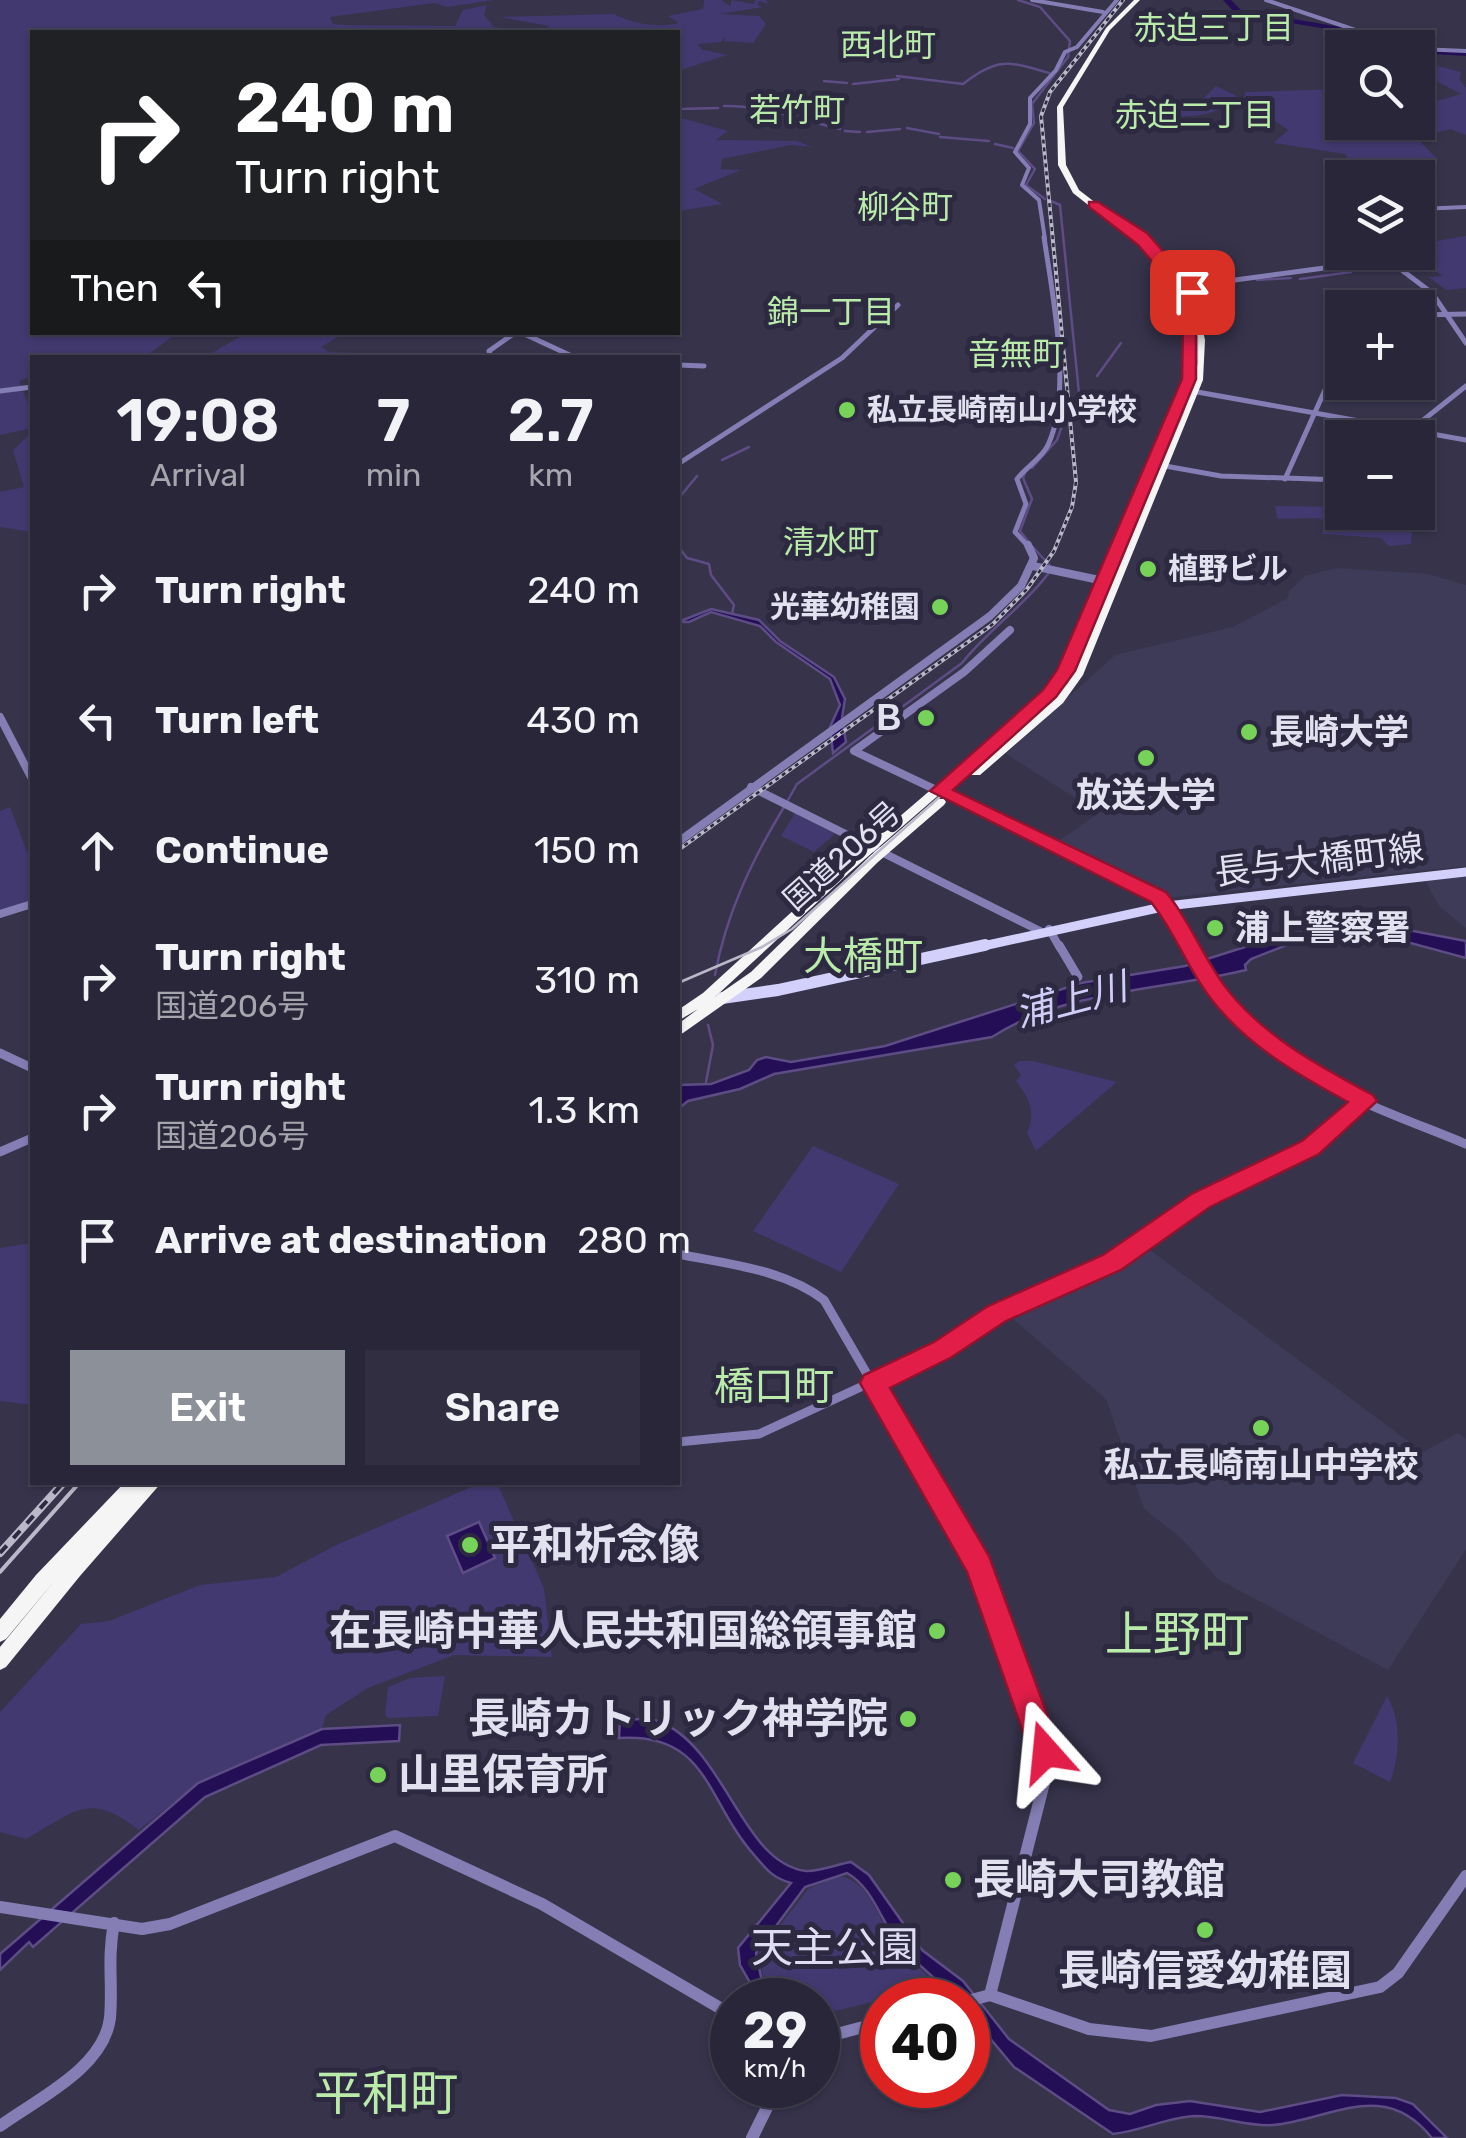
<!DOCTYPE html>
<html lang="en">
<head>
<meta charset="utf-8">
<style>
	:root { --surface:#282638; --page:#302e40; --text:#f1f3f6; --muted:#a5a5ae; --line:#444353; --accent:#8c9099 }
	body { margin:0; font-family:Rubik,"Noto Sans JP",sans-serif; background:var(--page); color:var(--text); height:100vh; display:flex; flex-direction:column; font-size:38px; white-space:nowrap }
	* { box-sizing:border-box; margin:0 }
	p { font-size:32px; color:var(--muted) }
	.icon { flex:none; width:55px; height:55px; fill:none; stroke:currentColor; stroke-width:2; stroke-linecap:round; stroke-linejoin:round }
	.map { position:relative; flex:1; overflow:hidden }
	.panel { position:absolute; left:30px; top:355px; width:650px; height:1130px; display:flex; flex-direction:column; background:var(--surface); border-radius:0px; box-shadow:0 2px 8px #0004,0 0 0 2px var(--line) }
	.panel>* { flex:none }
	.guide { position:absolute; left:30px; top:30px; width:650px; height:305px; border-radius:0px; box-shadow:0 2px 8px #0004,0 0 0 2px var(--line); background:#202124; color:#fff; overflow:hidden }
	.controls { position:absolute; left:1325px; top:30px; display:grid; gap:20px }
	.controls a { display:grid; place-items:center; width:110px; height:110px; border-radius:0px; background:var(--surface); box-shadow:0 2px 8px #0004,0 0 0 2px var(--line); font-size:50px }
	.speed { position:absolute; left:710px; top:1978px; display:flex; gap:20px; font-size:50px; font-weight:700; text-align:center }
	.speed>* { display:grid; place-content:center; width:130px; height:130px; border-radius:50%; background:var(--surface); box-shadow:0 2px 8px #0004,0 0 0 2px var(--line); line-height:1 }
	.speed small { font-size:25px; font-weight:400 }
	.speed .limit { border:15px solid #d22; background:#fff; color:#111 }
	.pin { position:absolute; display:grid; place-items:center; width:85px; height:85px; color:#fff; margin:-42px; border-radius:20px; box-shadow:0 5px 15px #0006 }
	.me { position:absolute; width:110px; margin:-55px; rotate:342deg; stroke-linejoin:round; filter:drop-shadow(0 0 8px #0008) }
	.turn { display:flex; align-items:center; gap:35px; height:210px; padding:0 40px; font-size:45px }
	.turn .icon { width:130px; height:130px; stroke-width:2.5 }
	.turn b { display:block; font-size:70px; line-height:85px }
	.then { display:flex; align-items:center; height:95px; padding:0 40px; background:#0003; gap:20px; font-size:38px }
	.eta { display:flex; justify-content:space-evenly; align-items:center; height:170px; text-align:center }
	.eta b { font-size:60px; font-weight:600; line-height:70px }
	.button { display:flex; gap:20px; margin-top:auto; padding:20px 40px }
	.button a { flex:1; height:115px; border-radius:0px; background:var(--accent); color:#fff; font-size:40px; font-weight:600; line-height:115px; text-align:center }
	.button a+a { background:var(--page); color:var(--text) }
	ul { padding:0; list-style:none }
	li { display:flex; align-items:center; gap:30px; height:130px; padding:0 40px }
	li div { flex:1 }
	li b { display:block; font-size:38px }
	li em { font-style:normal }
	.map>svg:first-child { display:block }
	.built { fill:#3e3b59 }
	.green { fill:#423970 }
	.water { fill:#240e56; stroke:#5d4d84; stroke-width:2.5 }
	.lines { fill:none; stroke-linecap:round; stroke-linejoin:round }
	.stream { stroke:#5d4d84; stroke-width:2.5 }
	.river { fill:#240e56; fill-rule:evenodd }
	.minor-far4 { stroke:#847eb4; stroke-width:4 }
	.minor-far3 { stroke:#847eb4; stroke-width:5 }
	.minor-far2 { stroke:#847eb4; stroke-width:8 }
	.minor-far1 { stroke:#847eb4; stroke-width:9 }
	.minor { stroke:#847eb4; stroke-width:12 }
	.major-far1 { stroke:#d3d0fc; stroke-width:9 }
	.major { stroke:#d3d0fc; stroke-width:12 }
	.highway { fill:#f5f5f5; fill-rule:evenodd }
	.tram-far1 { stroke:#bab8c9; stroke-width:2.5 }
	.tram { stroke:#bab8c9; stroke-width:4 }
	.rail-far1-casing { stroke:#bab8c9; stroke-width:4 }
	.rail-casing { stroke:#bab8c9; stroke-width:8 }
	.rail-far1 { stroke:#2c2940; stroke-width:2.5; stroke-dasharray:4; stroke-linecap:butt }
	.rail { stroke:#2c2940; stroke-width:4; stroke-dasharray:10; stroke-linecap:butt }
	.route { fill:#e11d48; stroke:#92132f; stroke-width:2.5 }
	.poi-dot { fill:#77d259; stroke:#2c2940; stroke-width:4 }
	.labels { text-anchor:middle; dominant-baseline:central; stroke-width:10; stroke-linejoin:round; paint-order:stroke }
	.far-poi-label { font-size:30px; font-weight:bold; fill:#e2e1f0; stroke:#2c2940; text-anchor:start }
	.far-street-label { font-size:30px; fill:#e2e1f0; stroke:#2c2940 }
	.far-neighbourhood-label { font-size:32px; fill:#baebab; stroke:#2c2940 }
	.far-quarter-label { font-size:32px; fill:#baebab; stroke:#2c2940 }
	.poi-label { font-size:35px; font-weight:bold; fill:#e2e1f0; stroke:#2c2940; text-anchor:start }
	.street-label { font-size:35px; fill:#e2e1f0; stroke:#2c2940 }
	.water-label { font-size:38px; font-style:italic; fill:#cfccf7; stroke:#2c2940 }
	.quarter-label { font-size:40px; fill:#baebab; stroke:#2c2940 }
	.near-poi-label { font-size:42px; font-weight:bold; fill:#e2e1f0; stroke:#2c2940; text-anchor:start }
	.near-park-label { font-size:42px; fill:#dfddf3; stroke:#2c2940 }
	.near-quarter-label { font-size:48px; fill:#baebab; stroke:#2c2940 }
</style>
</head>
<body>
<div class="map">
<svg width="1466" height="2138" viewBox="0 0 1466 2138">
	<rect width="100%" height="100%" fill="#36334b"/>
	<g class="built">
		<polygon points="1337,568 1428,574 1466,585 1466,866 1167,898 1056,843 1099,813 1006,754 1115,655 1233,627 1288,598 1289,591 1305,576"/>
		<polygon points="1466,874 1466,928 1439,906 1424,878"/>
		<polygon points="1150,1250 1423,1452 1458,1433 1466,1439 1466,1549 1388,1670 1218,1579 1181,1538 1144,1509 1106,1399 1013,1319 1098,1281"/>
	</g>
	<g class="green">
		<polygon points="0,0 494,0 448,7 434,3 330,17 333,24 347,25 455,26 463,10 487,5 484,15 494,27 531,32 32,32 32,332 195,333 173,336 149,354 138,357 90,353 71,357 32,358 32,376 19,381 32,413 32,428 0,435"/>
		<path d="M704,0H721L730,6L732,0L754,4L755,0H766L769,4L759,1L758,5L763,7L720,14L759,16L766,24L753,43L724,41L726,36L721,42L698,44L701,49L727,55L678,71V32H540L549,26L500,17L614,14C632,24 660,28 679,23L668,16L703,9Z"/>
		<polygon points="1418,61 1461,72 1460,80 1466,88 1466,135 1450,129 1417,138 1437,159 1390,176 1370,177 1367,170 1350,162 1345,154 1274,143 1288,130 1244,100 1245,92 1342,89 1342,122 1418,122 1418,95 1433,102 1461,94 1434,80 1418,80"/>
		<path d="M1216,86L1237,96C1224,117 1172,123 1151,108L1200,102Z"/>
		<polygon points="678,117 728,131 716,140 797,141 812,147 791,145 722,159 721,169 741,170 694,189 723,204 678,211"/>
		<path d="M1466,236V288L1446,290L1429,277L1443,276L1433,269L1438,259L1418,246C1435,241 1447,239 1466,236Z"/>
		<polygon points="248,332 336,333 338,337 321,347 329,352 362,353 364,357 205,357"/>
		<polygon points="28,436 32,436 32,532 0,527 0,492 24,487 13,450"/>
		<polygon points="1275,506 1342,507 1342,512 1413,513 1411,544 1389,546 1381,538 1322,534 1327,522 1318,518 1277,519"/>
		<polygon points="10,807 32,865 32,902 0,912 0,811"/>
		<polygon points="795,813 835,834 814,852 781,836"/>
		<path d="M1019,1061H1033L1117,1082L1036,1151L1027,1133C1037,1112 1028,1097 1016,1081L1021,1075L1014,1065Z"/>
		<polygon points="813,1146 899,1184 841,1272 753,1231"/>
		<polygon points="32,1243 32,1405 0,1401 0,1248"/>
		<path d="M481,1483H497L544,1588L552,1657L454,1655L368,1688L326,1715L322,1729L198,1783L139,1830C88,1791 76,1811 26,1839L0,1832V1712L81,1624L109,1621L200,1585L276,1577L334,1546Z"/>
		<polygon points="445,1676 438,1716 388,1718 385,1714 388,1687 410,1678"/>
		<path d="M1387,1696C1402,1722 1400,1755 1390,1782L1353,1763Z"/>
		<path d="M838,1876C868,1878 877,1918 894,1940C907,1958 923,1972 940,1986L818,2015V2000H781L763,1976L759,1953L808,1889Z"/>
	</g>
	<g class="water">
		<polygon points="711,609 759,620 780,641 834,677 845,699 842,718 846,742 833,753 830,727 840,705 830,679 776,642 760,626 711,612 689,622 678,622"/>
		<path d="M1371,923L1466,941V958L1403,941L1344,940L1327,934L1302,939L1251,959L1245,965L1246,970C1164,990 1064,990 992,1037L774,1074L740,1089L688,1101L678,1109V1085L711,1084L749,1070L757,1060L766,1057L791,1062L885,1046L1081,983L1185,966L1273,938L1278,941L1300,933L1334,928L1332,924Z"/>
		<polygon points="479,1522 495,1558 463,1573 447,1536"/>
		<path d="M620,1720C631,1720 647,1717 658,1721C726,1747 741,1863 806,1871C818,1872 838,1864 851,1862L869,1875L922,1950L963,1981L1009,2039L1109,2110L1130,2114L1156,2105L1190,2101L1260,2112L1342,2095L1396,2098L1413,2104L1447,2138H1432C1384,2077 1330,2120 1273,2125C1248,2127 1222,2116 1196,2116C1167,2117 1142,2131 1113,2134L1014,2067L968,2012V2000H955C938,1978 915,1964 898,1943C880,1919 873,1888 847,1873L805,1887L756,1953L761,1977L778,2000H760L740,1965L738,1948L791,1883C773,1878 767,1870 755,1856C706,1802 709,1732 619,1738Z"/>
		<polygon points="400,1725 399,1741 321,1745 205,1797 33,1947 29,1942 0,1970 0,1954 198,1783 322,1729"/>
	</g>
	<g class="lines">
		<g class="stream">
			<polyline points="1018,0 1040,7 1070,41 1068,57 1032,104 1034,123 1018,151 1035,169 1026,185 1045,199"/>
			<path d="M897,76L963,84C997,57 1009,61 1049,73"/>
			<polyline points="824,81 847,83"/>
			<polyline points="853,84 899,79"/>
			<path d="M724,106C763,105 801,120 840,129"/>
			<polyline points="678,109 718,108"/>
			<polyline points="907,128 939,134"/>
			<polyline points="845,131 860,132"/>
			<polyline points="867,132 900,129"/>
			<polyline points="940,137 989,141"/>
			<polyline points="995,144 1013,148"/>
			<polyline points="1051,201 1060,205 1081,413 1073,415"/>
			<polyline points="1300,279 1351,272"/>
			<polyline points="1257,280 1291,278"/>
			<polyline points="1097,376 1121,343"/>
			<polyline points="722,460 749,447"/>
			<polyline points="1032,468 1057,440 1065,417"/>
			<polyline points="1025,473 1023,478 1032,499 1020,531 1028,541"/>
			<polyline points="678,499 697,476"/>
			<polyline points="678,546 687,558 709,564 711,575 734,605 732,614"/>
			<polyline points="1033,547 1051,567"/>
			<path d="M788,800L797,784L962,663C988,630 1023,607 1048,574"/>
			<path d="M715,975C726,914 752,860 784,807"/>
			<polyline points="706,1082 713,1045 708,1025"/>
		</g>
		<g class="river">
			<polygon points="1223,0 1231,0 1241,10 1340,27 1402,48 1389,48 1339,31 1236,14"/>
			<polygon points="1418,49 1466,52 1466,56 1418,53"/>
		</g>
		<g class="minor-far4">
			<polyline points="1032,0 1103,12"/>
			<polyline points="1266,0 1409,48"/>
			<polyline points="1418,49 1466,51"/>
			<polyline points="1418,209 1466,207"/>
			<polyline points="1045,239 1039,200 1022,185 1029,168 1015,152 1030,124 1030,98 1056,70 1065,52 1077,47 1117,0"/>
		</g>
		<g class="minor-far3">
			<polyline points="1409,252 1403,271 1432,293 1466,343"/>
			<polyline points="1190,286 1332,267 1352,261 1359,252"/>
			<polyline points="1418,315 1466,314"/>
			<polyline points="520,332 576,358"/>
			<polyline points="491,358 489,351 516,332"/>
			<polyline points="678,365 704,366"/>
			<polyline points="1186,390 1466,440"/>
			<polyline points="0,391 32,387"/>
			<polyline points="1412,429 1466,386"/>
			<polyline points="678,464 842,358 898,305"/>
			<polyline points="1154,464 1221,476 1342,480"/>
			<polyline points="1285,479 1342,352"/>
			<polyline points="1418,483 1429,484"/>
			<path d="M1030,548L1015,532L1026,504L1017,479C1026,467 1042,458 1048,445C1073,392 1052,293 1044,237"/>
		</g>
		<g class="minor-far2">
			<polyline points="1033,566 1104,581"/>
			<polyline points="1010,630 964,672 854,751 1147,890 1174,915 1195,948"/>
			<polyline points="0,717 32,779"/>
			<polyline points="751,787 1040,931"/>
			<polyline points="678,842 990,616 1021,586 1034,558 1028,545"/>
			<polyline points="0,914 32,904"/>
			<polyline points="1049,929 1060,948"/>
		</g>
		<g class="minor-far1">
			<polyline points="1059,945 1078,977"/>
			<path d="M1193,945C1206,968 1217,992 1233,1012C1289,1081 1387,1111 1466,1144"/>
			<polyline points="0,1053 32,1068"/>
			<polyline points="0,1152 32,1138"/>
			<path d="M678,1254C727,1264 784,1269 824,1300L921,1467"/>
			<polyline points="678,1442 759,1434 943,1349 997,1314 1112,1262 1202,1200 1311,1148 1365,1101"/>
		</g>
		<g class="minor">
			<polyline points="920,1464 979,1566 1045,1753 1047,1771 990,1995"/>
			<polyline points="0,1907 142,1929 170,1924 395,1836 542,1904 732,2015"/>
			<polyline points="990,1995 1089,2029 1151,2036 1380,1987 1398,1973 1466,1876"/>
			<polyline points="968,2001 990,1995"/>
			<polyline points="818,2039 882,2022"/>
			<path d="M0,2126C37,2099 104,2068 110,2018C113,1984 107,1960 114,1923"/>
			<polyline points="752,2138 778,2085"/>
		</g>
		<polyline class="major-far1" points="974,948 1167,906 1466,872"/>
		<polyline class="major" points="722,998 778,990 985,945"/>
		<g class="highway">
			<polygon points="1134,0 1140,0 1110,30 1063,107 1066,165 1079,190 1145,241 1185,287 1193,324 1193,379 1083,645 1054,695 850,872 715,997 751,972 870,856 936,799 944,799 946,802 944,805 878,862 761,978 683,1033 678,1035 678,1024 698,1009 678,1021 678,1010 703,993 842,866 1046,691 1073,645 1185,379 1185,324 1177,287 1139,245 1073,193 1058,165 1057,107 1106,28"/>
			<polygon points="1186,282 1193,284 1205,340 1203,380 1083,675 1063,703 980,775 972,775 972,769 1055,699 1073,675 1195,380 1197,340"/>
			<polygon points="125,1482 162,1482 80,1576 6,1667 0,1670 0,1647 56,1579 6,1639 0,1642 0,1619 36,1575"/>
		</g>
		<polyline class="tram-far1" points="678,983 762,947 792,929 1067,683 1183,412 1197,363 1197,338 1186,287 1145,241 1101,209"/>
		<polyline class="tram" points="0,1572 80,1482"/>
		<g class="rail-far1-casing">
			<polyline id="rail-far1" points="678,850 993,624 1027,589 1054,551 1072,507 1076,482 1041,116 1050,92 1123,0"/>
		</g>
		<g class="rail-casing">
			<polyline id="rail" points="0,1553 64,1482"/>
		</g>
		<use href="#rail-far1" class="rail-far1"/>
		<use href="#rail" class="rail"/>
	</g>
	<path class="route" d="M1089,202H1098L1147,233L1199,292L1190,295L1196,324V379L1075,671L1056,697L953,790L1166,892C1190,921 1202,955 1224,985C1261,1035 1319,1066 1373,1095L1377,1101L1319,1154L1210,1207L1121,1270L1006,1321L952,1357L890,1388L989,1556L1061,1752L1056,1763L1046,1768L1035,1763L1030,1752L967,1572L860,1383L864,1375L934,1342L988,1306L1103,1255L1193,1193L1302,1141L1348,1102C1296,1074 1243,1043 1208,995C1186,965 1174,931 1151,902L930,791L1043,690L1057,670L1182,379L1183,324L1175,288L1138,245L1089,207Z"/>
	<g class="poi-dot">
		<circle cx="847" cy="410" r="10"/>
		<circle cx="1148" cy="569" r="10"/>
		<circle cx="940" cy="607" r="10"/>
		<circle cx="926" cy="718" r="10"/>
		<circle cx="1249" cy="732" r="10"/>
		<circle cx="1146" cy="758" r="10"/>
		<circle cx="1215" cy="928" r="10"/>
		<circle cx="1261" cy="1428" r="10"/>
		<circle cx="470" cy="1545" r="10"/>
		<circle cx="937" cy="1631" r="10"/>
		<circle cx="908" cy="1719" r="10"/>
		<circle cx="378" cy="1775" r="10"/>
		<circle cx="953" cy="1880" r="10"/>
		<circle cx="1205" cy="1930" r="10"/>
	</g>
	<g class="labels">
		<g class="far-poi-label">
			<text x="867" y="410">私立長崎南山小学校</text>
			<text x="1168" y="569">植野ビル</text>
			<text x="920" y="607" text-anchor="end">光華幼稚園</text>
		</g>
		<g class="far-street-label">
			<text transform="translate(842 856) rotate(-42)">国道206号</text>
		</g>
		<g class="far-neighbourhood-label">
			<text x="1214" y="28">赤迫三丁目</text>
			<text x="1195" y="115">赤迫二丁目</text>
			<text x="831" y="312">錦一丁目</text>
		</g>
		<g class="far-quarter-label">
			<text x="888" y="45">西北町</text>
			<text x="797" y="110">若竹町</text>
			<text x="905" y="207">柳谷町</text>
			<text x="1016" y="354">音無町</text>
			<text x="831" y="542">清水町</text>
		</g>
		<g class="poi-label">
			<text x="906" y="718" text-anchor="end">Ｂ</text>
			<text x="1269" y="732">長崎大学</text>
			<text x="1146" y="795" text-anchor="middle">放送大学</text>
			<text x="1235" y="928">浦上警察署</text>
			<text x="1261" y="1465" text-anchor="middle">私立長崎南山中学校</text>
		</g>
		<g class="street-label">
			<text transform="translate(1319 860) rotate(-7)">長与大橋町線</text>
		</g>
		<g class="water-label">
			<text transform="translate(1071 1000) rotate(-15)">浦上川</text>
		</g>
		<g class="quarter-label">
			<text x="863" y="956">大橋町</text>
			<text x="774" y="1386">橋口町</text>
		</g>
		<g class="near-poi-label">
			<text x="490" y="1545">平和祈念像</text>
			<text x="917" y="1631" text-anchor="end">在長崎中華人民共和国総領事館</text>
			<text x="888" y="1719" text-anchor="end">長崎カトリック神学院</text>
			<text x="398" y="1775">山里保育所</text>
			<text x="973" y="1880">長崎大司教館</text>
			<text x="1205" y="1971" text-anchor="middle">長崎信愛幼稚園</text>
		</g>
		<g class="near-park-label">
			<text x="835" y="1948">天主公園</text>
		</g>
		<g class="near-quarter-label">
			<text x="1177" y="1634">上野町</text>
			<text x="386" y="2093">平和町</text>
		</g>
	</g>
</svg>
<div class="controls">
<a><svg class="icon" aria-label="search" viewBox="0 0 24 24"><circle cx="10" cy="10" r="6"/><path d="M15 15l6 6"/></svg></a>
<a><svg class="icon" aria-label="layers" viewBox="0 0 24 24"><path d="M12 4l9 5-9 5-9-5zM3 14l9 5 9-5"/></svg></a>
<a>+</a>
<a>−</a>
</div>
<div class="speed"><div>29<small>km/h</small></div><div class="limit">40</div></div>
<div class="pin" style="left:1192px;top:292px;background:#d93025"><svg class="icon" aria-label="arrive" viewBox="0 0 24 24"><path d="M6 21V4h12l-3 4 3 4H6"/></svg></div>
<svg class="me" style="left:1046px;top:1752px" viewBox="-20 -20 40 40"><path d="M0-17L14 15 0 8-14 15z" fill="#e11d48" stroke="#fff" stroke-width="4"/></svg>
<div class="guide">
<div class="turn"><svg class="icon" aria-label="right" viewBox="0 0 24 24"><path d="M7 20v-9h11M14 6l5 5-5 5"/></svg><div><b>240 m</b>Turn right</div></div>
<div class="then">Then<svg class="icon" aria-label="left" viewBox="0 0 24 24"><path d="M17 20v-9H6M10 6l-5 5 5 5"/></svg></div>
</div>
<section class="panel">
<div class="eta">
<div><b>19:08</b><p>Arrival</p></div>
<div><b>7</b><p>min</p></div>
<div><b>2.7</b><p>km</p></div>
</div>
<ul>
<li><svg class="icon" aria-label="right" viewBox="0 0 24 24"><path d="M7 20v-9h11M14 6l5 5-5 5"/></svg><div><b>Turn right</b></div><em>240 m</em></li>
<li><svg class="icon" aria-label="left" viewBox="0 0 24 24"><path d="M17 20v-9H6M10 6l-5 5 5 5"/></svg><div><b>Turn left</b></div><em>430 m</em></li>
<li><svg class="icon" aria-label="ahead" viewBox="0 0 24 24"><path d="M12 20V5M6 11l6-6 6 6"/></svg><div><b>Continue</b></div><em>150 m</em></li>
<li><svg class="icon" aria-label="right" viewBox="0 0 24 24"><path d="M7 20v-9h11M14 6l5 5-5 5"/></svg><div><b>Turn right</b><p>国道206号</p></div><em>310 m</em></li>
<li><svg class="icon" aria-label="right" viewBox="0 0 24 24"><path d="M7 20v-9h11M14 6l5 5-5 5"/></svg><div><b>Turn right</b><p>国道206号</p></div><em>1.3 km</em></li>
<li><svg class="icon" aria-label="arrive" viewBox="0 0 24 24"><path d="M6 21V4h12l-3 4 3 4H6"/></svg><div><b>Arrive at destination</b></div><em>280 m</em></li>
</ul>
<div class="button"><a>Exit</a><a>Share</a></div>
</section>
</div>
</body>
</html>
